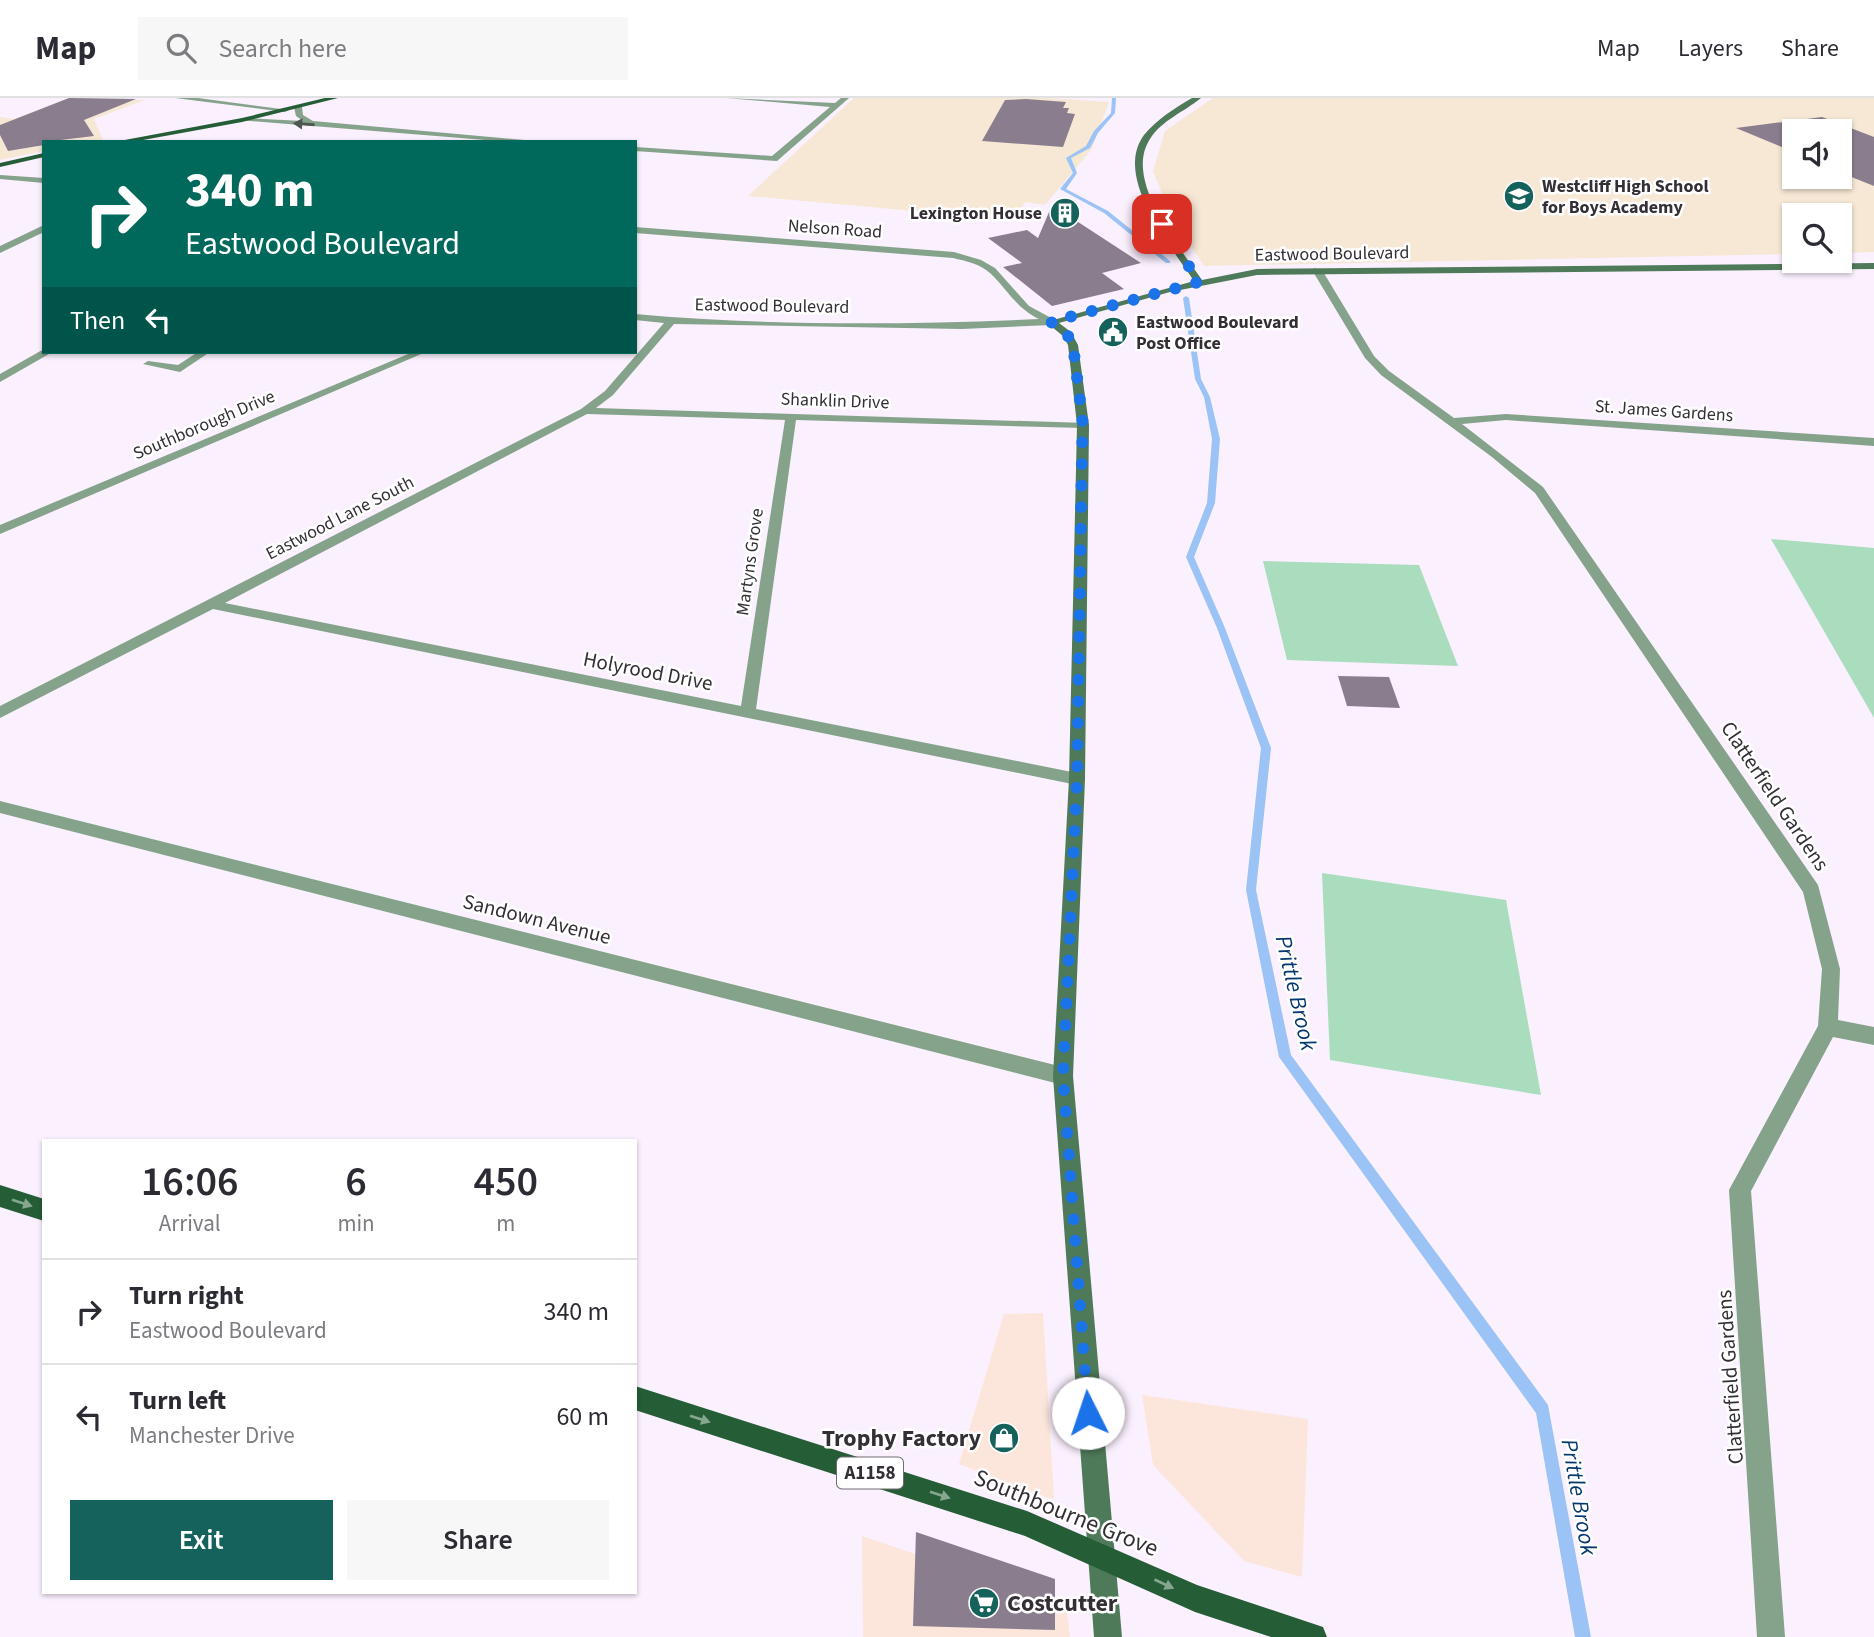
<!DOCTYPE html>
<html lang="en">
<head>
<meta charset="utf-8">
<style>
	:root { --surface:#fff; --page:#f7f7f7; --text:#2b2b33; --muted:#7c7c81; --line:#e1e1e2; --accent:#15625c }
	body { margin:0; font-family:"Source Sans 3",sans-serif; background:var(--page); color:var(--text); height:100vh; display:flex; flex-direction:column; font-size:26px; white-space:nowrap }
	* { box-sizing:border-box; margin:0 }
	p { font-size:23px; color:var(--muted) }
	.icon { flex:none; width:38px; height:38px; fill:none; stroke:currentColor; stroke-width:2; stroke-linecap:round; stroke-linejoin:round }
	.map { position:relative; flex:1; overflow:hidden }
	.side { position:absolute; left:42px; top:1041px; width:595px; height:455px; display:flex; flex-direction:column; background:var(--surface); border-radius:0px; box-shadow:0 2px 5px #0004 }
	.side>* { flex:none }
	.top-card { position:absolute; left:42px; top:42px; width:595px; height:214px; border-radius:0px; box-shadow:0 2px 5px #0004; background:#00695c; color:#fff; overflow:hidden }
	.buttons { position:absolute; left:1782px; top:21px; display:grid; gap:14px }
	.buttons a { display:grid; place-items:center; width:70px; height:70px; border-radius:0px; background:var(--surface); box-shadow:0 2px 5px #0004; font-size:35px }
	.pin { position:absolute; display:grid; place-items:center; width:60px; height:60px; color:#fff; margin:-30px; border-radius:14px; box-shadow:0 4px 10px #0006 }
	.me { position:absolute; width:77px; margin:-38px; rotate:356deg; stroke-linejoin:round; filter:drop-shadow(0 0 5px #0008) }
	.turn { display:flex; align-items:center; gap:24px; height:147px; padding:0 28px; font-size:32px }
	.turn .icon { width:91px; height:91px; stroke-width:2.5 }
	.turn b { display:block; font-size:49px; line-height:60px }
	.then { display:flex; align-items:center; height:66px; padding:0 28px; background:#0003; gap:14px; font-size:26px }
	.eta { display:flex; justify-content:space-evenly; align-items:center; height:119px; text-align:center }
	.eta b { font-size:42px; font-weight:600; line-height:49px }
	.cta { display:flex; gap:14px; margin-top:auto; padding:14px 28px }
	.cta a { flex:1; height:80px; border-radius:0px; background:var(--accent); color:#fff; font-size:28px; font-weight:600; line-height:80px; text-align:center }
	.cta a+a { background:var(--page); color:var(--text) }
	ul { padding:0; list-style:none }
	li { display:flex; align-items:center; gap:21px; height:105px; padding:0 28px; border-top:2px solid var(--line) }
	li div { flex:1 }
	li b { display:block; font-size:26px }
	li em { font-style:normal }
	header { display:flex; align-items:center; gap:42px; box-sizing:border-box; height:98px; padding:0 35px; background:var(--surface); border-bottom:2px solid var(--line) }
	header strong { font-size:33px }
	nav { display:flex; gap:38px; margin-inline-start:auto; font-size:24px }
	.search { width:490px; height:63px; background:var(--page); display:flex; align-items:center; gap:18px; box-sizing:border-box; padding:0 24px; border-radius:0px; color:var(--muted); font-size:26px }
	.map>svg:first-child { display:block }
	.commercial { fill:#fce5da }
	.education { fill:#f6e8d5; fill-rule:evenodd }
	.green { fill:#aaddbe }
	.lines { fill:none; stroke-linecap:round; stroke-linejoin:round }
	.stream { fill:#9cc3f5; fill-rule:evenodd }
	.building { fill:#8a7e8e }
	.street { fill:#85a28b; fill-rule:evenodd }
	.secondary { fill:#4f7a59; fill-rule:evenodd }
	.primary { fill:#255e36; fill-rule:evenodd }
	.oneway { fill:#505753 }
	.oneway2 { fill:#87a690 }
	.route { stroke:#1a73e8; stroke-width:12; stroke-dasharray:0 21.6 }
	.labels { text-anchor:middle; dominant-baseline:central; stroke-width:5; stroke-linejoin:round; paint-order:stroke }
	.far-poi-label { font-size:18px; font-weight:bold; fill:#332f35; stroke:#fff; text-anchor:start }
	.far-street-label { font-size:18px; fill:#332f35; stroke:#fff }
	.shield { fill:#fff; stroke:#706d72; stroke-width:2 }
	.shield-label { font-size:19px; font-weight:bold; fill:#332f35 }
	.street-label { font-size:21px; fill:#332f35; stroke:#fff }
	.water-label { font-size:23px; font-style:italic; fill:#04376e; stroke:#fff }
	.near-poi-label { font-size:24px; font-weight:bold; fill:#332f35; stroke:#fff; text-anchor:end }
	.near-street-label { font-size:24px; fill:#332f35; stroke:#fff }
</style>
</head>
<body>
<header>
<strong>Map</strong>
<div class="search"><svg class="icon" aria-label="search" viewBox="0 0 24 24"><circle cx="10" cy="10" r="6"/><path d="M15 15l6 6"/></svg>Search here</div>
<nav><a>Map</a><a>Layers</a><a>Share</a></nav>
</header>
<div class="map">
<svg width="1874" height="1539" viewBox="0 0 1874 1539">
	<rect width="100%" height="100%" fill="#fbf0fe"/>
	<g class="commercial">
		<polygon points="1043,1215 1054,1402 959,1366 1004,1216"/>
		<polygon points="1142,1297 1308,1321 1302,1479 1244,1463 1153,1367"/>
		<polygon points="862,1438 1066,1507 1070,1539 863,1539"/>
	</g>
	<g class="education">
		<polygon points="69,0 145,2 94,21 103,42 44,44 44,53 0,62 0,19 14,21"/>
		<polygon points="854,0 1049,0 1109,4 1092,51 1045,107 1025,104 1014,122 748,98"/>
		<path d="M1213,0H1874V154L1839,155V117H1794V156L1204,168L1171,117L1153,73L1165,33ZM1794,33H1839V79H1794Z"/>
	</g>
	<g class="green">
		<polygon points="1771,441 1874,450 1874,620"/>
		<polygon points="1263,463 1419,467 1458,568 1287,562"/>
		<polygon points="1322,775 1506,802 1541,997 1330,962"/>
	</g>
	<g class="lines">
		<g class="stream">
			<polygon points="1112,0 1116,0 1115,15 1098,35 1090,50 1071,60 1077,75 1066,91 1108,113 1170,163 1170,165 1166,165 1104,115 1060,91 1073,75 1066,60 1086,48 1094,33 1111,15"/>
			<polygon points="1186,198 1189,200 1201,281 1210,299 1220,341 1215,405 1194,459 1225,530 1271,650 1256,792 1291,957 1548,1307 1591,1539 1575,1539 1536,1315 1279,959 1246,792 1261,650 1217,530 1186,459 1207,405 1212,341 1204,299 1195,281 1183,200"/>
		</g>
	</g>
	<g class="building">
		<polygon points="69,0 136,1 84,22 94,38 44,44 44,47 8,53 0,37 0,27"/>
		<polygon points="1026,1 1066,4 1063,10 1069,10 1067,15 1075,16 1063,49 982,43 1005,2"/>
		<polygon points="1822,19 1874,39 1874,88 1839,74 1839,33 1794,33 1794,54 1736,30"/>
		<polygon points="1052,107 1141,165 1102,175 1124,191 1052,208 1003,169 1022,165 988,140 1027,132 1038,140"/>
		<polygon points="1338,578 1389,579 1400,610 1347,608"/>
		<polygon points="916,1434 1055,1481 1055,1532 913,1528"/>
	</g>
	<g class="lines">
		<g class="street">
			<polygon points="175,0 198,0 289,12 285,14"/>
			<polygon points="726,0 835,5 841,0 849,0 777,63 635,53 635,49 772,58 830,9"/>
			<polygon points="298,7 302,9 303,17 313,23 546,44 510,44 238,22 242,20 303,23 296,18 294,9"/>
			<polygon points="0,77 44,80 44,85 0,81"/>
			<polygon points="44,127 44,134 0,155 0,148"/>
			<path d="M635,129L954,154L981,162L995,170L1029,208L1055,222V226L1051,227L962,231L674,226L613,297L596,310L1087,325V329L1083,330L796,322L756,611L1077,675L1085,681L1083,685L1077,687L213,511L0,620V608L581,311L605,293L664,225L635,222V216C769,228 905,227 1039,221C1015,209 1008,192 990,175C980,166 966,163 953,160L635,135ZM587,316L785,322L741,608L225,505Z"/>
			<polygon points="1314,170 1322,172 1374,258 1389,273 1454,320 1506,316 1874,340 1874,348 1506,322 1462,326 1543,389 1818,787 1840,871 1838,922 1874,929 1874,947 1833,939 1751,1093 1785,1539 1757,1539 1729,1092 1818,928 1822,871 1803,794 1535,395 1492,359 1381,277 1365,260 1312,172"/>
			<polygon points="44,251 44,254 50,254 49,256 0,284 0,276"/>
			<polygon points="198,254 210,254 180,274 143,266 148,263 178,267"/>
			<polygon points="413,254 426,254 0,436 0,427"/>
			<polygon points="0,703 1063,969 1070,972 1073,978 1070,984 1063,987 0,715"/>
		</g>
		<path class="secondary" d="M1192,0H1201C1184,14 1162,22 1150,41C1123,82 1179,148 1202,182L1257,171L1874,165V171L1257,177L1170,194L1059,225L1071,234L1078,247L1089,327L1085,681L1073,978L1122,1539H1094L1053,978L1069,681L1077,327L1068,247L1063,238L1046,224L1194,183C1170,147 1113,79 1144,37C1157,21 1175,10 1192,0Z"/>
		<g class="primary">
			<polygon points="325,0 338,0 242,24 132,44 114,44 242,20"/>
			<polygon points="44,55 44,59 0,69 0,65"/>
			<polygon points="0,1087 44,1101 44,1123 0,1109"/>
			<polygon points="635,1288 1027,1413 1197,1487 1323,1529 1327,1539 1271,1539 1195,1514 1025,1438 635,1312"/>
		</g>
	</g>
	<defs><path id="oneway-solid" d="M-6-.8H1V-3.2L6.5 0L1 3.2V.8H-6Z" transform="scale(1.75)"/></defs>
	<use class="oneway" href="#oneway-solid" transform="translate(304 26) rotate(-176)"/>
	<g class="oneway2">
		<use href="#oneway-solid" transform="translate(22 1105) rotate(18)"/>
		<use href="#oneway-solid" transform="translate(700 1321) rotate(18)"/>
		<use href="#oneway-solid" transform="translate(940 1397) rotate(18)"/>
		<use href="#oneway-solid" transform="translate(1164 1486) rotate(25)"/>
	</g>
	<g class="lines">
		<polyline class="route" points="1088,1315 1063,978 1077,681 1082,354 1083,327 1073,247 1067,236 1051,224 1199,184 1162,126"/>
	</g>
	<defs>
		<g id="school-disc" transform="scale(1.575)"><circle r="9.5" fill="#15625c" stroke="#fff"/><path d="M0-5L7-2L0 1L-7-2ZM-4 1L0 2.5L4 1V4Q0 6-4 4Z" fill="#fff"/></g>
		<g id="building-disc" transform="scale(1.575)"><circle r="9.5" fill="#15625c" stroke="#fff"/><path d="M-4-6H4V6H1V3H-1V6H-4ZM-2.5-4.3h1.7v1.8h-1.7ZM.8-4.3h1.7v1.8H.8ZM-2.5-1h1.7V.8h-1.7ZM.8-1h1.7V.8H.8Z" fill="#fff"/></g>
		<g id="civic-disc" transform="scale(1.575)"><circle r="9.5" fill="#15625c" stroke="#fff"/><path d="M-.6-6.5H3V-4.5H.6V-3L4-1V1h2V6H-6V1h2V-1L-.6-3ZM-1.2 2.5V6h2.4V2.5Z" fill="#fff"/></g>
		<g id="shop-disc" transform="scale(1.575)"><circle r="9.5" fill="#15625c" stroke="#fff"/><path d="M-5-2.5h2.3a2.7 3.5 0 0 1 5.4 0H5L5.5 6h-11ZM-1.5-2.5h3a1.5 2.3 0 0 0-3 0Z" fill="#fff"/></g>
		<g id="supermarket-disc" transform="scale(1.575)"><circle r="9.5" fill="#15625c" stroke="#fff"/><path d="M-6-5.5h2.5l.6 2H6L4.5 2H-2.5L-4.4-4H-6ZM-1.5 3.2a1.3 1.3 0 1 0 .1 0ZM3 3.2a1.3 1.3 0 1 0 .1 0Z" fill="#fff"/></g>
	</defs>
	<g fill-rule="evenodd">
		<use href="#school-disc" x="1519" y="98"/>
		<use href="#building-disc" x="1065" y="115"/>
		<use href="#civic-disc" x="1113" y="234"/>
		<use href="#shop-disc" x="1004" y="1340"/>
		<use href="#supermarket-disc" x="984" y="1505"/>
	</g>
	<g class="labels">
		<g class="far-poi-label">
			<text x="1542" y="88">Westcliff High School<tspan x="1542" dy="21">for Boys Academy</tspan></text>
			<text x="1042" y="115" text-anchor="end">Lexington House</text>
			<text x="1136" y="224">Eastwood Boulevard<tspan x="1136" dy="21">Post Office</tspan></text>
		</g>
		<g class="far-street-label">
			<text transform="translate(835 131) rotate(4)">Nelson Road</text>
			<text transform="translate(1332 156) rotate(-1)">Eastwood Boulevard</text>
			<text transform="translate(772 208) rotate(1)">Eastwood Boulevard</text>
			<text transform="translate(835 303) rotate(2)">Shanklin Drive</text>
			<text transform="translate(1664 313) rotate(4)">St. James Gardens</text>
			<text transform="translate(204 327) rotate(-23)">Southborough Drive</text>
			<text transform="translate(340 420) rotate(-27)">Eastwood Lane South</text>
			<text transform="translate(750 464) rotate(-82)">Martyns Grove</text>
		</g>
		<rect class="shield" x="837" y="1359.5" width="66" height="31" rx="5"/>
		<g class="shield-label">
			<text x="870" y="1375">A1158</text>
		</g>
		<g class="street-label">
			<text transform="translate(648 573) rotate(11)">Holyrood Drive</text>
			<text transform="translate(1775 698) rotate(56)">Clatterfield Gardens</text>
			<text transform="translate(537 821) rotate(14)">Sandown Avenue</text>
			<text transform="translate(1730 1279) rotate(-94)">Clatterfield Gardens</text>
		</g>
		<g class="water-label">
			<text transform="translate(1296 895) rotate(77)">Prittle Brook</text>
			<text transform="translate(1579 1399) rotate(80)">Prittle Brook</text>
		</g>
		<g class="near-poi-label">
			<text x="981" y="1340">Trophy Factory</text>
			<text x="1007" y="1505" text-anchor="start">Costcutter</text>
		</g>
		<g class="near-street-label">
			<text transform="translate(1066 1415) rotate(22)">Southbourne Grove</text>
		</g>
	</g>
</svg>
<div class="buttons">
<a><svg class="icon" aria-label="sound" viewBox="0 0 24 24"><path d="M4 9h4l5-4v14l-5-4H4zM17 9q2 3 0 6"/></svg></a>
<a><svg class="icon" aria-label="search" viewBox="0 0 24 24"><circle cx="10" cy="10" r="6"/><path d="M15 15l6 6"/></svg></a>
</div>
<div class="pin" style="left:1162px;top:126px;background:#d93025"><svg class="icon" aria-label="arrive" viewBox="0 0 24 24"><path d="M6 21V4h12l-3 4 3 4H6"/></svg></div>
<svg class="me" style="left:1088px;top:1315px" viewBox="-20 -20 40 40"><circle r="19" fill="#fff"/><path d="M0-13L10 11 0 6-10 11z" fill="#1a73e8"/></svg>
<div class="top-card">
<div class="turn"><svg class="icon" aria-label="right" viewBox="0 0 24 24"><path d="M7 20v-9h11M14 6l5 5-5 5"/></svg><div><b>340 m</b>Eastwood Boulevard</div></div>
<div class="then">Then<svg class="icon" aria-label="left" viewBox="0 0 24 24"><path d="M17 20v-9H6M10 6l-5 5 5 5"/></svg></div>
</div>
<section class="side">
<div class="eta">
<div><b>16:06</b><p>Arrival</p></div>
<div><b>6</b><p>min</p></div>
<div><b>450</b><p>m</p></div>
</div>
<ul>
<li><svg class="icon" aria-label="right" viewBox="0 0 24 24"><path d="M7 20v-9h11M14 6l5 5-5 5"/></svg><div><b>Turn right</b><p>Eastwood Boulevard</p></div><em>340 m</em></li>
<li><svg class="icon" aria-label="left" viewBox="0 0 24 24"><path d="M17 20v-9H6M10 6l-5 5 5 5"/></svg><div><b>Turn left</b><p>Manchester Drive</p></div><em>60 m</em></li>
</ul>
<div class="cta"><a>Exit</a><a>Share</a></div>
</section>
</div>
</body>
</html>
